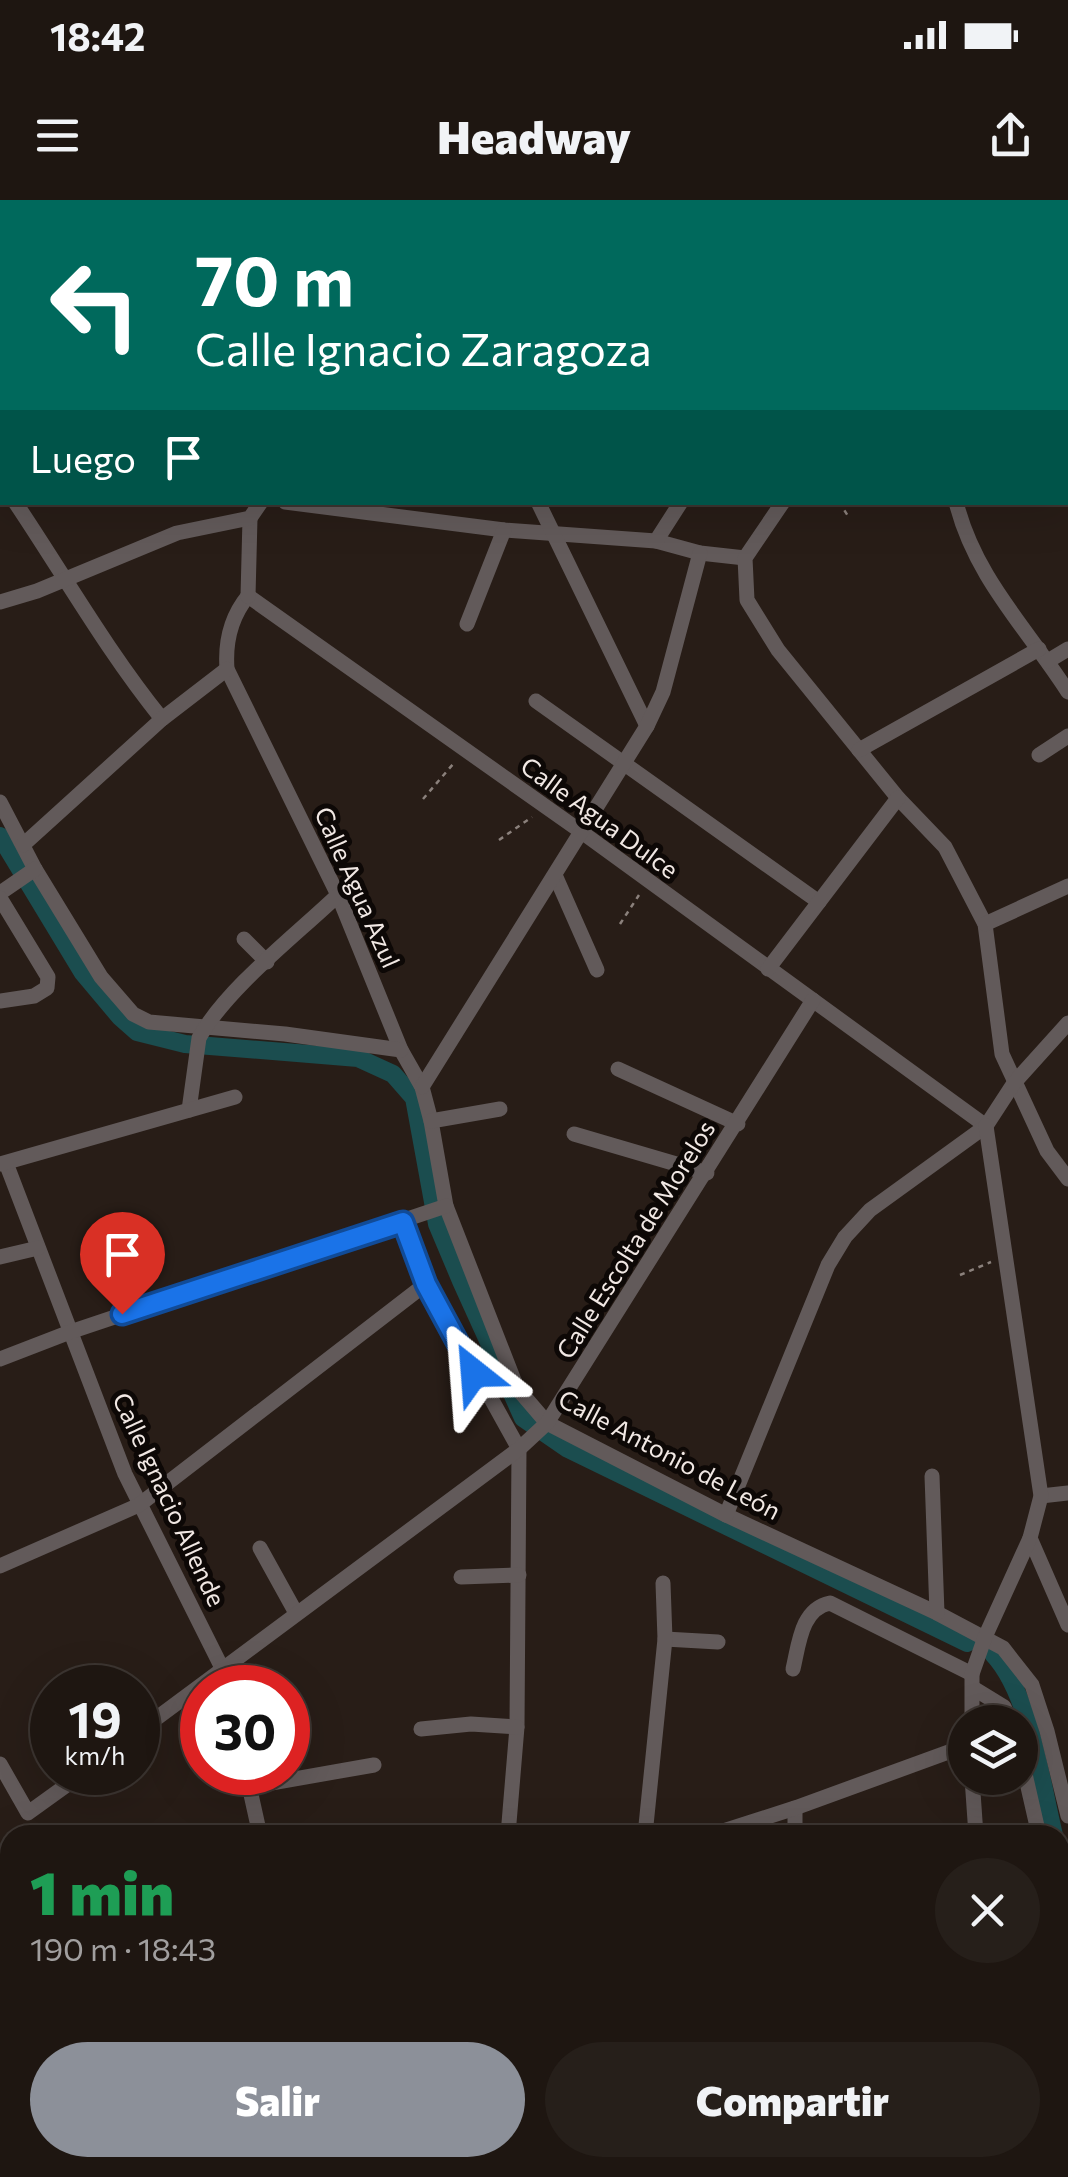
<!DOCTYPE html>
<html lang="es">
<head>
<meta charset="utf-8">
<style>
	:root { --surface:#1e1611; --page:#261f1a; --text:#f1f3f6; --muted:#a19f9f; --line:#3c3531; --accent:#8c9099 }
	body { margin:0; font-family:Commissioner,sans-serif; background:var(--page); color:var(--text); height:100vh; display:flex; flex-direction:column; font-size:38px; white-space:nowrap }
	* { box-sizing:border-box; margin:0 }
	p { font-size:32px; color:var(--muted) }
	.icon { flex:none; width:55px; height:55px; fill:none; stroke:currentColor; stroke-width:2; stroke-linecap:round; stroke-linejoin:round }
	.map { position:relative; flex:1; overflow:hidden }
	.drawer { position:absolute; left:0px; top:1625px; width:1070px; height:352px; display:flex; flex-direction:column; background:var(--surface); border-radius:30px 30px 0 0; box-shadow:0 10px 40px #0002,0 0 0 2px var(--line) }
	.drawer>* { flex:none }
	.top-card { position:absolute; left:0px; top:0px; width:1070px; height:305px; box-shadow:0 10px 40px #0002,0 0 0 2px var(--line); background:#00695c; color:#fff; overflow:hidden }
	.fabs { position:absolute; left:948px; top:1505px; display:grid; gap:20px }
	.fabs a { display:grid; place-items:center; width:90px; height:90px; border-radius:50%; background:var(--surface); box-shadow:0 10px 40px #0002,0 0 0 2px var(--line); font-size:50px }
	.speed { position:absolute; left:30px; top:1465px; display:flex; gap:20px; font-size:50px; font-weight:700; text-align:center }
	.speed>* { display:grid; place-content:center; width:130px; height:130px; border-radius:50%; background:var(--surface); box-shadow:0 10px 40px #0002,0 0 0 2px var(--line); line-height:1 }
	.speed small { font-size:25px; font-weight:400 }
	.speed .limit { border:15px solid #d22; background:#fff; color:#111 }
	.pin { position:absolute; display:grid; place-items:center; width:85px; height:85px; color:#fff; margin:-102px -42px; border-radius:50% 50% 50% 0; rotate:-45deg; box-shadow:0 0 10px #0007 }
	.pin .icon { rotate:45deg }
	.me { position:absolute; width:110px; margin:-55px; rotate:332deg; stroke-linejoin:round; filter:drop-shadow(0 0 8px #0008) }
	.turn { display:flex; align-items:center; gap:35px; height:210px; padding:0 30px; font-size:45px }
	.turn .icon { width:130px; height:130px; stroke-width:2.5 }
	.turn b { display:block; font-size:70px; line-height:85px }
	.then { display:flex; align-items:center; height:95px; padding:0 30px; background:#0003; gap:20px; font-size:38px }
	.round { display:grid; place-items:center; flex:none; width:105px; height:105px; border-radius:52px; background:var(--page) }
	.summary { display:flex; align-items:center; justify-content:space-between; height:170px; padding:0 30px }
	h1 { font-size:60px; font-weight:800; line-height:75px; color:#1e9e55 }
	.cta { display:flex; gap:20px; margin-top:auto; padding:20px 30px }
	.cta a { flex:1; height:115px; border-radius:60px; background:var(--accent); color:#fff; font-size:40px; font-weight:800; line-height:115px; text-align:center }
	.cta a+a { background:var(--page); color:var(--text) }
	.status { display:flex; justify-content:space-between; align-items:center; height:70px; padding:0 50px; background:var(--surface); direction:ltr }
	.status svg { height:28px; fill:currentColor }
	header { display:flex; justify-content:space-between; align-items:center; height:130px; padding:0 30px; background:var(--surface); font-size:45px; font-weight:800 }
	.map>svg:first-child { display:block }
	.lines { fill:none; stroke-linecap:round; stroke-linejoin:round }
	.canal { stroke:#1b4d4f; stroke-width:18 }
	.path { stroke:#8b817c; stroke-width:2.5; stroke-dasharray:5 5; stroke-linecap:butt }
	.street { stroke:#625a5a; stroke-width:15 }
	.route-casing { stroke:#114b97; stroke-width:25 }
	.route { stroke:#1a73e8; stroke-width:18 }
	.labels { text-anchor:middle; dominant-baseline:central; stroke-width:10; stroke-linejoin:round; paint-order:stroke }
	.street-label { font-size:25px; fill:#f1e8e4; stroke:#0d0806 }
</style>
</head>
<body>
<div class="status"><b>18:42</b><svg viewBox="0 0 49 12"><path d="M0 12V9h3v3zM5 12V6h3v6zM10 12V3h3v9zM15 12V0h3v12zM26 1h20v11H26zM47 4h2v5h-2z"/></svg></div>
<header><svg class="icon" aria-label="menu" viewBox="0 0 24 24"><path d="M4 6h16M4 12h16M4 18h16"/></svg>Headway<svg class="icon" aria-label="share" viewBox="0 0 24 24"><path d="M12 15V3M7 8l5-5 5 5M5 13v7h14v-7"/></svg></header>
<div class="map">
<svg width="1068" height="1977" viewBox="0 0 1068 1977">
	<rect width="100%" height="100%" fill="#281d17"/>
	<g class="lines">
		<g class="canal">
			<polyline points="0,636 83,773 120,817 137,832 185,844 358,858 393,874 414,898 437,1024 461,1081 523,1218 568,1249 967,1443"/>
			<path d="M993,1454C1030,1493 1041,1582 1054,1635"/>
			<polyline points="1060,1658 1068,1690"/>
		</g>
		<g class="path">
			<polyline points="839,302 848,316"/>
			<polyline points="423,599 454,563"/>
			<polyline points="499,640 532,617"/>
			<polyline points="620,724 639,695"/>
			<polyline points="960,1075 991,1062"/>
		</g>
		<g class="street">
			<polyline points="530,0 532,2"/>
			<polyline points="667,0 668,2"/>
			<polyline points="800,0 801,2"/>
			<polyline points="60,2 62,0"/>
			<polyline points="250,2 427,0"/>
			<polyline points="0,16 2,16"/>
			<polyline points="0,113 2,115"/>
			<polyline points="0,255 2,253"/>
			<polyline points="0,280 2,284"/>
			<path d="M15,302C64,375 107,451 162,519"/>
			<polyline points="285,302 504,330 656,341 700,353 745,358"/>
			<polyline points="538,302 647,526"/>
			<polyline points="783,302 745,358 747,400 778,450 898,598 945,647 985,724 1002,854 1047,951 1068,979"/>
			<path d="M956,302C975,378 1027,428 1068,492"/>
			<polyline points="656,341 681,302"/>
			<path d="M248,396C230,418 225,442 227,469L338,695L401,850L422,887L431,921L446,1006L517,1188L547,1223L726,1315L937,1413L1003,1448L1032,1485L1047,1531L1068,1616"/>
			<polyline points="248,396 583,633 986,926"/>
			<polyline points="248,396 250,318"/>
			<polyline points="0,402 37,391 177,333 250,318 261,302"/>
			<polyline points="467,424 504,330"/>
			<polyline points="1048,461 1068,449"/>
			<polyline points="536,501 819,702"/>
			<polyline points="859,550 1039,449"/>
			<polyline points="1039,555 1068,536"/>
			<polyline points="0,602 35,669 101,777 133,814 149,822 285,834 401,850"/>
			<polyline points="23,645 162,519 227,469"/>
			<polyline points="555,675 597,770"/>
			<polyline points="0,693 35,669"/>
			<polyline points="0,698 48,777 47,788 34,796 0,801"/>
			<polyline points="985,724 1068,686"/>
			<polyline points="244,739 267,762"/>
			<polyline points="768,769 898,598"/>
			<polyline points="618,869 738,924"/>
			<polyline points="422,887 647,526 663,492 700,353"/>
			<path d="M189,910L199,838C227,788 295,736 338,695"/>
			<polyline points="431,921 500,909"/>
			<polyline points="574,934 707,973"/>
			<polyline points="6,963 125,1274 222,1468 227,1488"/>
			<polyline points="0,964 235,897"/>
			<polyline points="403,1022 427,1083 519,1249 517,1527 508,1635"/>
			<polyline points="0,1057 38,1048"/>
			<polyline points="0,1159 70,1132 446,1006"/>
			<polyline points="932,1276 937,1413"/>
			<polyline points="1041,1296 1068,1293"/>
			<polyline points="726,1315 828,1065 845,1037 870,1010 986,926 1014,883 1068,823"/>
			<polyline points="1030,1338 1068,1425"/>
			<polyline points="260,1348 296,1413"/>
			<polyline points="0,1366 139,1305 427,1083"/>
			<polyline points="461,1377 519,1375"/>
			<polyline points="665,1439 718,1442"/>
			<path d="M793,1469C799,1444 801,1409 830,1403L972,1474"/>
			<polyline points="973,1488 1004,1507 1011,1522"/>
			<polyline points="972,1522 972,1474 985,1437 1030,1338 1041,1296 986,926"/>
			<polyline points="421,1529 471,1524 517,1527"/>
			<polyline points="138,1532 519,1249 547,1223 813,800"/>
			<polyline points="1020,1552 1039,1635"/>
			<polyline points="0,1564 28,1613 85,1572"/>
			<polyline points="246,1572 260,1635"/>
			<polyline points="972,1578 976,1635"/>
			<polyline points="249,1587 374,1565"/>
			<polyline points="795,1608 795,1635"/>
			<polyline points="645,1635 665,1439 663,1383"/>
			<polyline points="711,1635 795,1608 965,1546"/>
			<polyline points="1060,1724 1068,1758"/>
			<polyline points="0,1774 10,1773"/>
			<polyline points="254,1977 314,1968"/>
			<polyline points="492,1977 492,1968"/>
			<polyline points="771,1977 782,1968"/>
			<polyline points="921,1977 925,1968"/>
		</g>
	</g>
	<g class="lines">
		<g class="route-casing">
			<polyline id="route" points="122,1114 403,1022 426,1084 474,1173"/>
		</g>
		<use href="#route" class="route"/>
	</g>
	<g class="labels">
		<g class="street-label">
			<text transform="translate(600 617) rotate(36)">Calle Agua Dulce</text>
			<text transform="translate(358 687) rotate(66)">Calle Agua Azul</text>
			<text transform="translate(635 1039) rotate(-58)">Calle Escolta de Morelos</text>
			<text transform="translate(670 1254) rotate(28)">Calle Antonio de León</text>
			<text transform="translate(170 1299) rotate(65)">Calle Ignacio Allende</text>
		</g>
	</g>
</svg>
<div class="fabs">
<a><svg class="icon" aria-label="layers" viewBox="0 0 24 24"><path d="M12 4l9 5-9 5-9-5zM3 14l9 5 9-5"/></svg></a>
</div>
<div class="speed"><div>19<small>km/h</small></div><div class="limit">30</div></div>
<div class="pin" style="left:122px;top:1114px;background:#d93025"><svg class="icon" aria-label="arrive" viewBox="0 0 24 24"><path d="M6 21V4h12l-3 4 3 4H6"/></svg></div>
<svg class="me" style="left:474px;top:1173px" viewBox="-20 -20 40 40"><path d="M0-17L14 15 0 8-14 15z" fill="#1a73e8" stroke="#fff" stroke-width="4"/></svg>
<div class="top-card">
<div class="turn"><svg class="icon" aria-label="left" viewBox="0 0 24 24"><path d="M17 20v-9H6M10 6l-5 5 5 5"/></svg><div><b>70 m</b>Calle Ignacio Zaragoza</div></div>
<div class="then">Luego<svg class="icon" aria-label="arrive" viewBox="0 0 24 24"><path d="M6 21V4h12l-3 4 3 4H6"/></svg></div>
</div>
<section class="drawer">
<div class="summary"><div><h1>1 min</h1><p>190 m · 18:43</p></div><a class="round"><svg class="icon" aria-label="close" viewBox="0 0 24 24"><path d="M6 6l12 12M18 6L6 18"/></svg></a></div>
<div class="cta"><a>Salir</a><a>Compartir</a></div>
</section>
</div>
</body>
</html>
